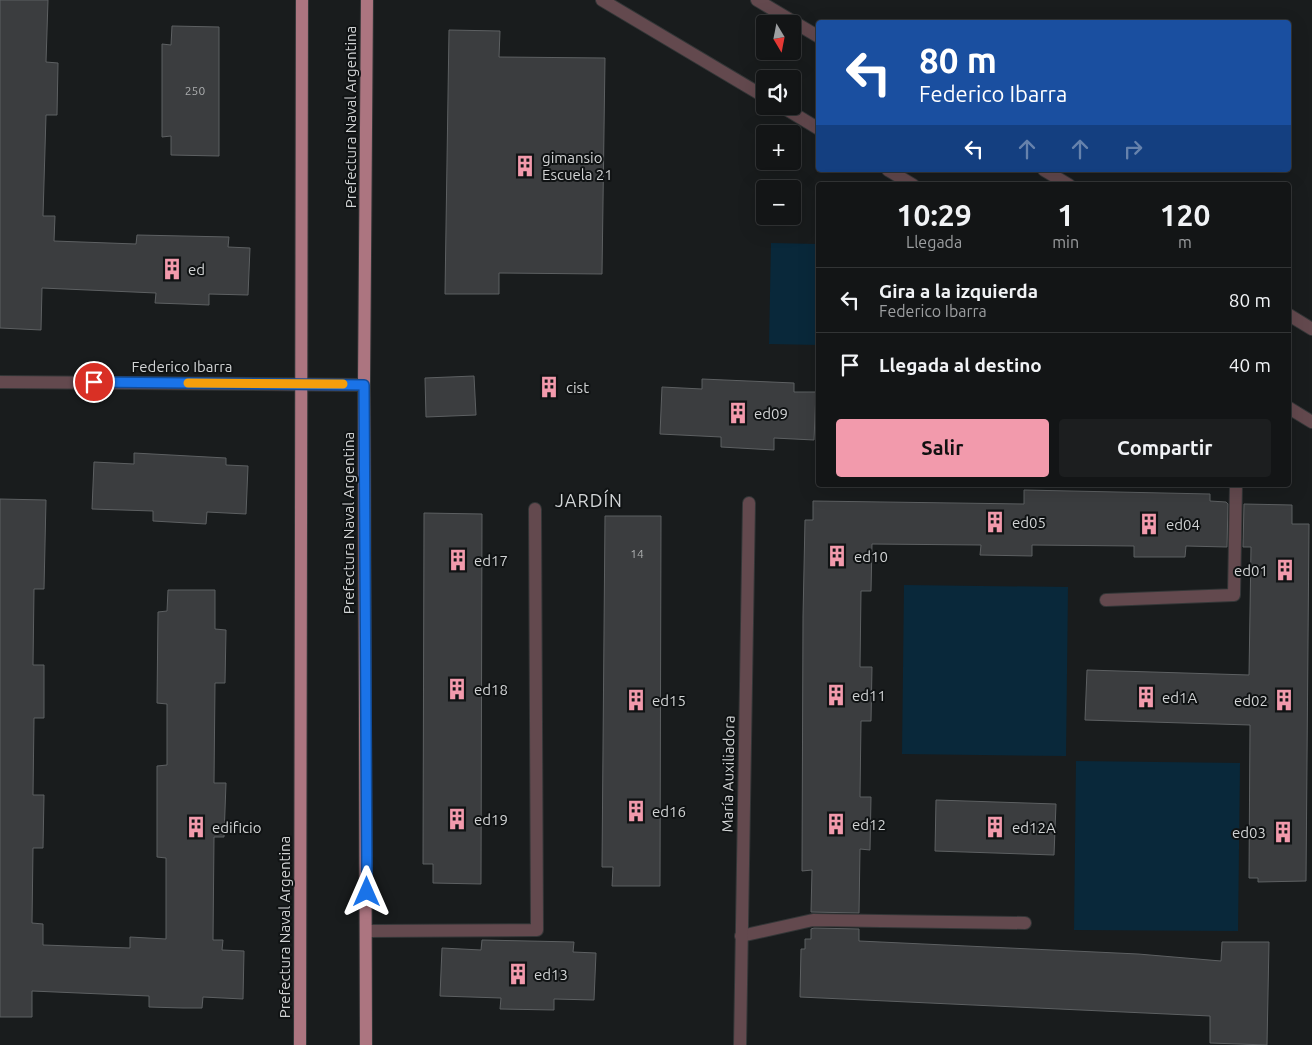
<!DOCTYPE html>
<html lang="es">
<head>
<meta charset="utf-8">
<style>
	:root { --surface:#131516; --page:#1c1e1f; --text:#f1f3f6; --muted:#9d9fa1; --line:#323435; --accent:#f29aac }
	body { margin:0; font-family:Ubuntu,sans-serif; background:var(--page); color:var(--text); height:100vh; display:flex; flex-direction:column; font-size:19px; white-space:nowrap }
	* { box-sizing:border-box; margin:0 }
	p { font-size:16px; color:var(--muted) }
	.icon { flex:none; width:28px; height:28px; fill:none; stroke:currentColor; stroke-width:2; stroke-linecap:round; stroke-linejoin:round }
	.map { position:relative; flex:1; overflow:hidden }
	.side { position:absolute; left:816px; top:182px; width:475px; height:305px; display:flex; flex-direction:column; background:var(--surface); border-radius:5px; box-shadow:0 5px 20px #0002,0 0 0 1px var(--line) }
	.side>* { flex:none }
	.banner { position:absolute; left:816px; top:20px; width:475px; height:152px; border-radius:5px; box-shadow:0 5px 20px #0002,0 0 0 1px var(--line); background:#1a4fa0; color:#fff; overflow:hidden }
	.needle { width:32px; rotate:170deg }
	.controls { position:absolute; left:756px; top:15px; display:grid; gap:10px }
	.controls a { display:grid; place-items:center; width:45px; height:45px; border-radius:5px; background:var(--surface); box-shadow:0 5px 20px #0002,0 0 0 1px var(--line); font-size:25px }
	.pin { position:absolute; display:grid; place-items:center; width:42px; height:42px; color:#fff; margin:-21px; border:2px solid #fff; border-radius:50%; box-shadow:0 1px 5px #0007 }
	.me { position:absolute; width:55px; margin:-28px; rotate:0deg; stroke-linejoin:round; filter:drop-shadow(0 0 4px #0008) }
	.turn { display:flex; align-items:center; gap:18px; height:105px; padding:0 20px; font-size:22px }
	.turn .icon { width:65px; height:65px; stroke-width:2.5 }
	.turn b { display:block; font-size:35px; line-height:42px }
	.lanes { display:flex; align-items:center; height:48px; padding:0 20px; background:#0003; justify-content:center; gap:25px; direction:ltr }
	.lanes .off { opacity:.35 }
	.eta { display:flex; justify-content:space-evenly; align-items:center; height:85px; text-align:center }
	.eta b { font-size:30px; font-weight:700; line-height:35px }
	.cta { display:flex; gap:10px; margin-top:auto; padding:10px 20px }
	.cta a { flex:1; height:58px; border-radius:5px; background:var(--accent); color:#111; font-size:20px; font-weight:700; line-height:58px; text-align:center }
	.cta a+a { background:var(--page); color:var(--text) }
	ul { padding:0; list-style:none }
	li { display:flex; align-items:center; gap:15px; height:65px; padding:0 20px; border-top:1px solid var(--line) }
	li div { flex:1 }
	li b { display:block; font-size:19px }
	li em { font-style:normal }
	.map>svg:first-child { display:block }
	.green { fill:#09283a }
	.building { fill:#3b3d3f; stroke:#5d6062 }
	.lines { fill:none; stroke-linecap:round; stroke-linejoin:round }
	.minor-casing { stroke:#333637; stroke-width:14 }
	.major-casing { stroke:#333637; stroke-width:14 }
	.minor { stroke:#63494e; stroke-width:12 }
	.major { stroke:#ac7580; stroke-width:12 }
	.route-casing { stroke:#114b97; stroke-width:12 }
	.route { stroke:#1a73e8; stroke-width:9 }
	.slow { stroke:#f59e0b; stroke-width:9 }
	.labels { text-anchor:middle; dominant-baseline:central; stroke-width:4; stroke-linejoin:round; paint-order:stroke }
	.number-label { font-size:12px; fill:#acaeaf }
	.street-label { font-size:15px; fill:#d1d3d4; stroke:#101314 }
	.poi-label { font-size:15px; fill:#d1d3d4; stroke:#101314; text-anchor:start }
	.quarter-label { font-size:18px; letter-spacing:1px; fill:#d2d5d7; stroke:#101314 }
</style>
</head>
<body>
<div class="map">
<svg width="1312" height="1045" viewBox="0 0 1312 1045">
	<rect width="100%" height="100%" fill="#191c1d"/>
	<g class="green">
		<polygon points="771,243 819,244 819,345 769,344"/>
		<polygon points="904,585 1068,587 1066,756 902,754"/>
		<polygon points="1076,761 1240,763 1238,931 1074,930"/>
	</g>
	<g class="building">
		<polygon points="0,0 48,0 46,62 58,63 57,115 46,115 43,216 55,216 54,241 136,244 137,235 229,237 228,247 250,248 248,295 209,294 209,305 184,304 155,303 156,293 42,288 41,330 0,328"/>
		<polygon points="172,26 219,27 219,156 171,155 171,136 162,137 162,44 171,45"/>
		<polygon points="449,30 500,31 499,57 605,58 602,274 499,273 499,294 445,294"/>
		<polygon points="474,376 476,415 426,417 425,378"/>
		<polygon points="702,379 794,383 794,392 816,392 814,440 774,438 774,450 721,447 721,437 660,434 662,387 702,389"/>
		<polygon points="134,453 226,458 226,465 248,466 246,514 207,512 206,524 153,521 153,511 92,509 94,462 134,464"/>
		<polygon points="1024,490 1210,494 1210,501 1226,502 1228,504 1227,547 1186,546 1185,557 1134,557 1134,546 1032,545 1032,556 980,555 981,545 872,544 871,591 861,591 860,667 872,667 871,721 861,721 860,797 871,797 870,850 860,849 859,913 811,912 812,870 802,871 803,617 805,520 813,520 813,501 1024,504"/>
		<polygon points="0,499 46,500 44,589 34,589 33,665 44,665 44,718 34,718 33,795 44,795 43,848 33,848 32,923 43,924 43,945 130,948 130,937 166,939 166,858 157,857 157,766 167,765 167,704 157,703 158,612 167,611 168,590 215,590 215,629 226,630 225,683 215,683 214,783 226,783 224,837 214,837 213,940 223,940 222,950 244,951 243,999 203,997 202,1008 183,1008 149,1007 149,996 32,991 32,1017 0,1017"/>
		<polygon points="1244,504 1292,505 1292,524 1309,524 1306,881 1258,882 1258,878 1249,878 1250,725 1085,720 1087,670 1249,675 1251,547 1243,547"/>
		<polygon points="424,513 482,514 481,884 433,883 433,864 423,864"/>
		<polygon points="605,516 661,516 660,886 612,886 613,867 602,867"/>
		<polygon points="936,800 1056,804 1054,855 935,851"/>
		<polygon points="814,928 859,929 859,941 1138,954 1221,961 1222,942 1269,942 1267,1045 1210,1043 1210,1016 800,997 801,949 805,949 805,939 811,939 811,929"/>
		<polygon points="482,940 574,942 573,952 596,953 594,1000 554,999 554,1010 500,1009 501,998 440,996 442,948 481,950"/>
	</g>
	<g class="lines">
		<g class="minor-casing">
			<g id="minor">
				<polyline points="602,0 765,97"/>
				<polyline points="757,0 819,37"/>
				<polyline points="781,106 819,129"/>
				<polyline points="888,170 913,185"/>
				<polyline points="1044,170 1069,185"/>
				<polyline points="1289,315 1312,329"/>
				<polyline points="0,382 364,385"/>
				<polyline points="1289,408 1312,422"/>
				<polyline points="1106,600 1234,595 1236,485"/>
				<polyline points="367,931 537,930 535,509"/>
				<polyline points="741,936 813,920 1025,923"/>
				<polyline points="740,1045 749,503"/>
			</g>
		</g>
		<g class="major-casing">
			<g id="major">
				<polyline points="300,1045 302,0"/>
				<polyline points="366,1045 364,385 367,0"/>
			</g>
		</g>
		<use href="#minor" class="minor"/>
		<use href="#major" class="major"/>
	</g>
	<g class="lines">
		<g class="route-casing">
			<polyline id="route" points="94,382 364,385 367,892"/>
		</g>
		<use href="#route" class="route"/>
		<polyline class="slow" points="188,383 343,384"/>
	</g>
	<defs>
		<g id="building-bare" transform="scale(1.725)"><path d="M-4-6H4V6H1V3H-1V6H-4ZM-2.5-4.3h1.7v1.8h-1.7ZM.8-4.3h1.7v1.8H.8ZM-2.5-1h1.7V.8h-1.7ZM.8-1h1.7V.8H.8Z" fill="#f29aac" stroke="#101314" stroke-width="2.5" paint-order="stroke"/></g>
	</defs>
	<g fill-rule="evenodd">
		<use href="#building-bare" x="525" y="166"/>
		<use href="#building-bare" x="172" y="269"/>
		<use href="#building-bare" x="549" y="387"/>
		<use href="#building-bare" x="738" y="413"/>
		<use href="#building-bare" x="995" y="522"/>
		<use href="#building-bare" x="1149" y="524"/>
		<use href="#building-bare" x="837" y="556"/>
		<use href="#building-bare" x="458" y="560"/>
		<use href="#building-bare" x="1285" y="570"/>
		<use href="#building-bare" x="457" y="689"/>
		<use href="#building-bare" x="836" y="695"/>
		<use href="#building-bare" x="1146" y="697"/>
		<use href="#building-bare" x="636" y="700"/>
		<use href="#building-bare" x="1284" y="700"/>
		<use href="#building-bare" x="636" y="811"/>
		<use href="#building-bare" x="457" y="819"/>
		<use href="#building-bare" x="836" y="824"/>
		<use href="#building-bare" x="196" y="827"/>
		<use href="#building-bare" x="995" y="827"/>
		<use href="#building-bare" x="1283" y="832"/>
		<use href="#building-bare" x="518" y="974"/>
	</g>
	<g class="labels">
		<g class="number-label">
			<text x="195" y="90">250</text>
			<text x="637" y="553">14</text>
		</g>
		<g class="street-label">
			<text transform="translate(350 117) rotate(-90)">Prefectura Naval Argentina</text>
			<text x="182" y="366">Federico Ibarra</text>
			<text transform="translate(348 523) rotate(-90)">Prefectura Naval Argentina</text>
			<text transform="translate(728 774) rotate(-89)">María Auxiliadora</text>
			<text transform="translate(284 927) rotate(-90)">Prefectura Naval Argentina</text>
		</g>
		<g class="poi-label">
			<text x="542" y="157">gimansio<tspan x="542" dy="17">Escuela 21</tspan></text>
			<text x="188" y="269">ed</text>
			<text x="566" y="387">cist</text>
			<text x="754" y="413">ed09</text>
			<text x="1012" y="522">ed05</text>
			<text x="1166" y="524">ed04</text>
			<text x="854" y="556">ed10</text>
			<text x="474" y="560">ed17</text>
			<text x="1268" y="570" text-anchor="end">ed01</text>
			<text x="474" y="689">ed18</text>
			<text x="852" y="695">ed11</text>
			<text x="1162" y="697">ed1A</text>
			<text x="652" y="700">ed15</text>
			<text x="1268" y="700" text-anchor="end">ed02</text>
			<text x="652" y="811">ed16</text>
			<text x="474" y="819">ed19</text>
			<text x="852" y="824">ed12</text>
			<text x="212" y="827">edificio</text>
			<text x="1012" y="827">ed12A</text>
			<text x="1266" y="832" text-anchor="end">ed03</text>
			<text x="534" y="974">ed13</text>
		</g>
		<g class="quarter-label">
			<text x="589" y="500">JARDÍN</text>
		</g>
	</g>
</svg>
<div class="controls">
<a><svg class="needle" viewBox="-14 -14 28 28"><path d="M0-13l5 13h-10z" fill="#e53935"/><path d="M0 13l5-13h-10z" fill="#9d9fa1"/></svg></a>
<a><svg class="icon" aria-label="sound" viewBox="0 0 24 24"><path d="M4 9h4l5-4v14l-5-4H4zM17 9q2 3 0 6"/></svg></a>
<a>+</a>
<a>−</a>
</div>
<div class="pin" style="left:94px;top:382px;background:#d93025"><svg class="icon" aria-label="arrive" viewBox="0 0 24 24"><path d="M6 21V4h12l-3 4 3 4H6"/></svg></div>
<svg class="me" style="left:367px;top:892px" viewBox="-20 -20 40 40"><path d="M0-17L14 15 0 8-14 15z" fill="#1a73e8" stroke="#fff" stroke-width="4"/></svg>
<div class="banner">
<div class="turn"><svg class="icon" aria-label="left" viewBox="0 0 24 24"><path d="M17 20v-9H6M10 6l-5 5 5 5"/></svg><div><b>80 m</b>Federico Ibarra</div></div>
<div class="lanes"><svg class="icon" aria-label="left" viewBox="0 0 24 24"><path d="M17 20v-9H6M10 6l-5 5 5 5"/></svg><svg class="icon off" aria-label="ahead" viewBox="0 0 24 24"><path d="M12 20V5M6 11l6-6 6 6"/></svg><svg class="icon off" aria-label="ahead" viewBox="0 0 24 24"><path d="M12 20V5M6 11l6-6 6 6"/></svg><svg class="icon off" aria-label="right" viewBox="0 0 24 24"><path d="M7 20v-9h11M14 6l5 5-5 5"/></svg></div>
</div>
<section class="side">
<div class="eta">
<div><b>10:29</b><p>Llegada</p></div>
<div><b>1</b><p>min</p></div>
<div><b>120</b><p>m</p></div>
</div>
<ul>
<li><svg class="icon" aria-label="left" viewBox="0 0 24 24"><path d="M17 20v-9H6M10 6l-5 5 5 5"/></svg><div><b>Gira a la izquierda</b><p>Federico Ibarra</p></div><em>80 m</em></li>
<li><svg class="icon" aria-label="arrive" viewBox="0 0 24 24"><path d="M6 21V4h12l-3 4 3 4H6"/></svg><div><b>Llegada al destino</b></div><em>40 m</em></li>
</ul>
<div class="cta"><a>Salir</a><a>Compartir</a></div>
</section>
</div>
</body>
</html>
